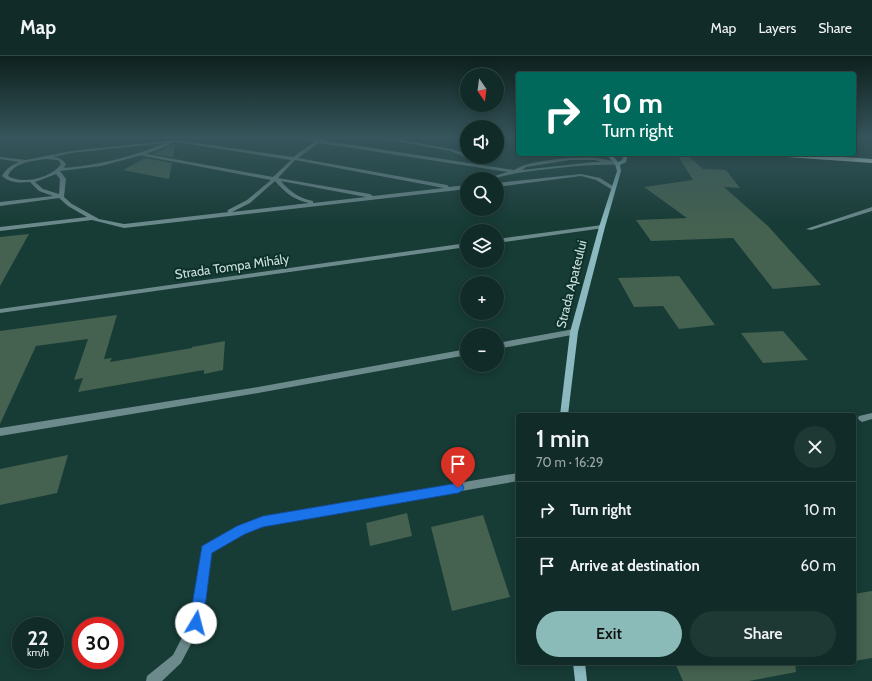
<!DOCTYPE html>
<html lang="en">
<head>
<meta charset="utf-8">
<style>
	:root { --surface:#112c28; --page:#1e3834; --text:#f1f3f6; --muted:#9ca7a8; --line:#304845; --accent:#8bbbb9 }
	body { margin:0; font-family:Cabin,sans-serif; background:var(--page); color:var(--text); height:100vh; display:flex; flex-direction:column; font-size:15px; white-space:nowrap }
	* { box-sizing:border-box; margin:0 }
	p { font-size:13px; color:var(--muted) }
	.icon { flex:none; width:22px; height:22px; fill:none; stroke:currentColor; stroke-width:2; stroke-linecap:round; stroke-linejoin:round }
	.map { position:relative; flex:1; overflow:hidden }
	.side { position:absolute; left:516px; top:357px; width:340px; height:252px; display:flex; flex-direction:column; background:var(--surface); border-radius:4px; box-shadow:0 2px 10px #0003,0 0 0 1px var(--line) }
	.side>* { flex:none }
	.hud { position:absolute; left:516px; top:16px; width:340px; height:84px; border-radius:4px; box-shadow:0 2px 10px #0003,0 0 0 1px var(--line); background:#00695c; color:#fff; overflow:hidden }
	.needle { width:26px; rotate:166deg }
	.buttons { position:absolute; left:460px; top:12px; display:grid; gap:8px }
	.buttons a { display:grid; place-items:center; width:44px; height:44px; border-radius:50%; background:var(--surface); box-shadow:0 2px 10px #0003,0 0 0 1px var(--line); font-size:20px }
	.speed { position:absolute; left:12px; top:561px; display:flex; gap:8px; font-size:20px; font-weight:700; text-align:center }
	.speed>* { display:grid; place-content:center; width:52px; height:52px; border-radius:50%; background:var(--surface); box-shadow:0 2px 10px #0003,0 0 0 1px var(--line); line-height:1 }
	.speed small { font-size:10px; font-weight:400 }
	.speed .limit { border:6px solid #d22; background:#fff; color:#111 }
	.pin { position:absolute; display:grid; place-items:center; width:34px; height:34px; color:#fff; margin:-41px -17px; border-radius:50% 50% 50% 0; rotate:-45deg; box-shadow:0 0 4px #0007 }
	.pin .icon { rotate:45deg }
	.me { position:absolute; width:44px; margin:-22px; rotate:8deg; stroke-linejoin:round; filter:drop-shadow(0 0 3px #0008) }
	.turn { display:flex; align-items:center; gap:14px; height:84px; padding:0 20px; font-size:18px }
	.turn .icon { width:52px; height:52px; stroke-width:2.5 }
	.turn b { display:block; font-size:28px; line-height:34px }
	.round { display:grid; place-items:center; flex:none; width:42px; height:42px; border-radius:21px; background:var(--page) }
	.overview { display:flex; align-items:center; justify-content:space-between; height:68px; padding:0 20px }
	h1 { font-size:24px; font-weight:600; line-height:30px }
	.cta { display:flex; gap:8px; margin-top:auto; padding:8px 20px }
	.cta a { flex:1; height:46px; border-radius:24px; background:var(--accent); color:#111; font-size:16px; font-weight:600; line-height:46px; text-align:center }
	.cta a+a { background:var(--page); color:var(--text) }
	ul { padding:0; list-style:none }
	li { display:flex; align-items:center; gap:12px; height:56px; padding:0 20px; border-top:1px solid var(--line) }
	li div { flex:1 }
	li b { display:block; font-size:15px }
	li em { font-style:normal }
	header { display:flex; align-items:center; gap:24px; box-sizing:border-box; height:56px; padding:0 20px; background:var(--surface); border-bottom:1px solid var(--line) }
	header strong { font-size:19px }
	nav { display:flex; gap:22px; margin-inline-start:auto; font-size:14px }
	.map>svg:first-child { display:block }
	.building { fill:#456150 }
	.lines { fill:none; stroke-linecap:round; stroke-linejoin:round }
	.lane { fill:#6c898c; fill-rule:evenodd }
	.street { fill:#6c898c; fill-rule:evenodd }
	.secondary { fill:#8bb9bf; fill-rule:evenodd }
	.highway { fill:#dcf8fb; fill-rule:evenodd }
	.route { fill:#1a73e8; stroke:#114b97 }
	.labels { text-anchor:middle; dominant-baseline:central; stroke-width:4; stroke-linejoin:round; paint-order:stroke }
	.street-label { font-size:13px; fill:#cde0dc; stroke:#0c312b }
</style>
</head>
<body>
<header>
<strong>Map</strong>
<nav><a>Map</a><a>Layers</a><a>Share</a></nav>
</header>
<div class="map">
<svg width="872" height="625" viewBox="0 0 872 625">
	<rect width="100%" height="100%" fill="#173b35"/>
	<g class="building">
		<polygon points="172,88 175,88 173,101 152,98 171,90"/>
		<polygon points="677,98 686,98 703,113 726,114 740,132 724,131 768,170 821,229 773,233 733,182 651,185 636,164 687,162 644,131 693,124"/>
		<polygon points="145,102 172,107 169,123 123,114"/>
		<polygon points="29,178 0,230 0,181"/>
		<polygon points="679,220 715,269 679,273 663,250 634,251 618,222"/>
		<polygon points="117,259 104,303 112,302 110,306 192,292 192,291 225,285 223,314 204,318 204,314 78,336 83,322 74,324 88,283 36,290 0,368 0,275"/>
		<polygon points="783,275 808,304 763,307 741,277"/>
		<polygon points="68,399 57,437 0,449 0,413"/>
		<polygon points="407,457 412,480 370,490 366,467"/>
		<polygon points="483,459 510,541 452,555 431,471"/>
		<polygon points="872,535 872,602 854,605 854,538"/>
		<polygon points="675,607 795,607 796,616 749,625 683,625"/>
	</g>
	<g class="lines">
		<g class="lane">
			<path d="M290,81H302L514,114C518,112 521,110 525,109C547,103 600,97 619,108L617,109C584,108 550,113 517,117C506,119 495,123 483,123L508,116L319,87L298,102L447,129L449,131L467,129V133L124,172L92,164L0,175V171L87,161L68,150L59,142L0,150V146L53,140L39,135L30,126C20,127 10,127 2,120C6,113 11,109 19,106L0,103V101L26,104L71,95L176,84L293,101L314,86ZM176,86L291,104L273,121L146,98L170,89V87ZM165,87C132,101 99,109 64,112L66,108C62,103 60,102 53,101L71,97ZM142,99L144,100L271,124L247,144L228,154L227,155L229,156L124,168L99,163L72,148L64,141L66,123L60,115L101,110ZM46,103L58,104L61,108C52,122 22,129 8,120C14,106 33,105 46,103ZM295,104L444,132L373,140L370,138L278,122ZM570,104H595L601,106H594L522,114L526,111ZM56,118L60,123L59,138L43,133L35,126ZM275,125C285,137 295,144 309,147L232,156L250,147ZM281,125L366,141L313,147V145C299,142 290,136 281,125Z"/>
			<polygon points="374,81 385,81 451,93 467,98 467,101 469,101 465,101 450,95"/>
			<polygon points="581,118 600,122 616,132 611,133 596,124 581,120 497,131 497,127"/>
			<polygon points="872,151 872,155 811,174 806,173"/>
		</g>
		<g class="street">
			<polygon points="602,169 604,170 604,172 497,187 497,183"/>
			<polygon points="467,187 467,191 0,257 0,253"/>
			<polygon points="574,273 578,276 577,278 497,293 497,287"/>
			<polygon points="467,293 467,299 252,338 0,380 0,372 252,332"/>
			<polygon points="872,357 872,363 862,366 859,364 858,362 859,360"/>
			<polygon points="518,417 518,425 263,470 245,478 211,497 202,567 181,607 162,625 146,625 147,620 173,599 190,566 202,490 237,470 263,460"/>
		</g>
		<g class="secondary">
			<polygon points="606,98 611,98 618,106 622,104 624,98 628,98 626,106 620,109 621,115 605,171 578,276 568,359 560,359 570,276 599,171 617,115 615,108"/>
			<polygon points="573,607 585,607 587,625 575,625"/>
		</g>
		<polygon class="highway" points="769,98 802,98 872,103 872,107 772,100"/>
	</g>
	<linearGradient id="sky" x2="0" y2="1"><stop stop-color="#0d201d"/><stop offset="0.48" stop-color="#36555c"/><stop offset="1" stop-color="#36555c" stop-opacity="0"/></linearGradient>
	<rect width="872" height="169" fill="url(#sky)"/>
	<polygon class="route" points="458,427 462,428 464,432 462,435 458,437 263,471 245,478 212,497 203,567 201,572 196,574 191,572 189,567 202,490 237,470 263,460"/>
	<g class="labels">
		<g class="street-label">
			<text transform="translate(232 210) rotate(-8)">Strada Tompa Mihály</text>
			<text transform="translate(571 228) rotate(-76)">Strada Apateului</text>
		</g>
	</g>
</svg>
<div class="buttons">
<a><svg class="needle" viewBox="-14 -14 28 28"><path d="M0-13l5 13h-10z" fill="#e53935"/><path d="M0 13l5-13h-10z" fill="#9ca7a8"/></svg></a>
<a><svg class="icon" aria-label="sound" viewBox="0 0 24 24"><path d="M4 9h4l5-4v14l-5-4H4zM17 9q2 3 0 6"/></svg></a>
<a><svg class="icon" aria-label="search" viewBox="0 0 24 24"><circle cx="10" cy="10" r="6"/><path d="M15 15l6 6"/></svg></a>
<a><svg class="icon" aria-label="layers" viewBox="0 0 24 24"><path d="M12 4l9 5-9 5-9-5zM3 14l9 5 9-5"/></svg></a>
<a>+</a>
<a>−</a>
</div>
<div class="speed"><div>22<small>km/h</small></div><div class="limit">30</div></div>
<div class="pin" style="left:458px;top:432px;background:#d93025"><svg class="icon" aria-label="arrive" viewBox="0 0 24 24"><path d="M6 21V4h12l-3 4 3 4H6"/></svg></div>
<svg class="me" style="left:196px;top:567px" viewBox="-20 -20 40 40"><circle r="19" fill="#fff"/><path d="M0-13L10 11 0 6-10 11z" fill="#1a73e8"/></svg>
<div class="hud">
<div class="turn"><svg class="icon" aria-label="right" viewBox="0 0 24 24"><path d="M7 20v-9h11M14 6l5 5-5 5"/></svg><div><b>10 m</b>Turn right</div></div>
</div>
<section class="side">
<div class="overview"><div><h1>1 min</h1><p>70 m · 16:29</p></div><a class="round"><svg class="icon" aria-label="close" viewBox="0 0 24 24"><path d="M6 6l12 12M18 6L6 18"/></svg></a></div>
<ul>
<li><svg class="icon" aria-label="right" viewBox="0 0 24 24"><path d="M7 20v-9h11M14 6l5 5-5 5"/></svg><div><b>Turn right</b></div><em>10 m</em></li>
<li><svg class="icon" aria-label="arrive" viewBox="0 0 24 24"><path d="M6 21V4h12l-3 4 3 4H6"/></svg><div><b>Arrive at destination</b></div><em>60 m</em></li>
</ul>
<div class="cta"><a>Exit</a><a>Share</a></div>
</section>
</div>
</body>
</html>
